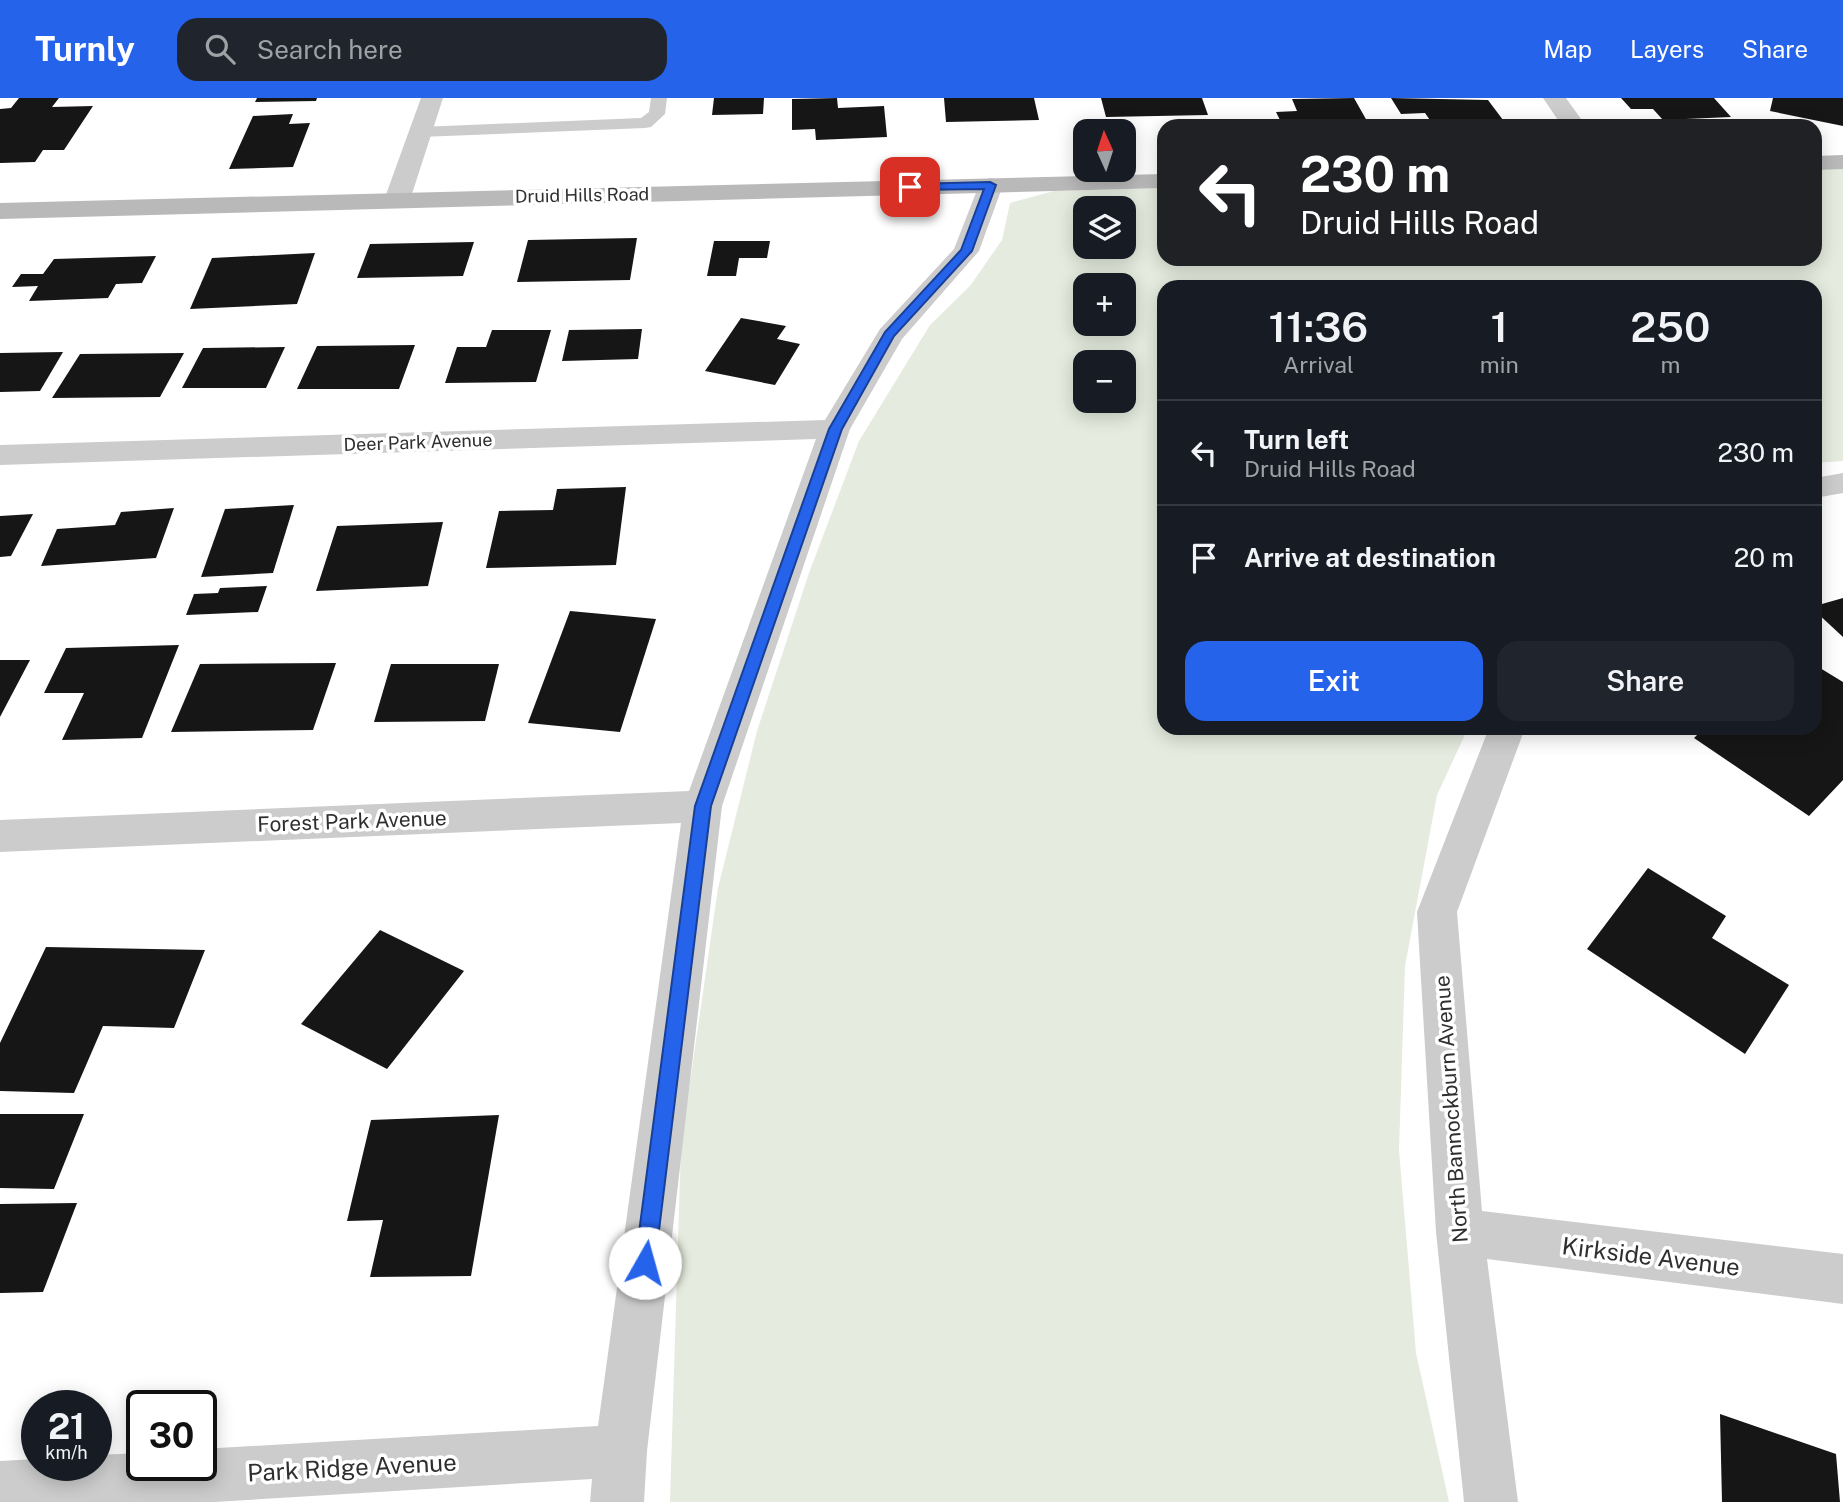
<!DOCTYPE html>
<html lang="en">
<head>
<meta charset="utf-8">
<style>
	:root { --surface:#171b24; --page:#20242c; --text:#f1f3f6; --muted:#9ea1a6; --line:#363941; --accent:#2563eb }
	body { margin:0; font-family:"Public Sans",sans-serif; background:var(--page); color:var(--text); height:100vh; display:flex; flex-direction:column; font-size:26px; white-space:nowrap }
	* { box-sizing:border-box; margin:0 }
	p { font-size:23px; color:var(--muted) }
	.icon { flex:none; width:38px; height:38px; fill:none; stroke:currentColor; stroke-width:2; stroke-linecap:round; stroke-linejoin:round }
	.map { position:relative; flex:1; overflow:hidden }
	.details { position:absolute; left:1157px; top:182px; width:665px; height:455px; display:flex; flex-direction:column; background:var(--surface); border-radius:21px; box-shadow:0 4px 18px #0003 }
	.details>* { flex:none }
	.guide { position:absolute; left:1157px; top:21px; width:665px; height:147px; border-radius:21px; box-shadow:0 4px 18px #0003; background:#202124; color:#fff; overflow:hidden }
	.needle { width:46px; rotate:357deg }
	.fabs { position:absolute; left:1073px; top:21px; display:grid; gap:14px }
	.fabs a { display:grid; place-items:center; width:63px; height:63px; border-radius:14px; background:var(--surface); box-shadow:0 4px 18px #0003; font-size:35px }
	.speed { position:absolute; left:21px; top:1292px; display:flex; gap:14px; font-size:35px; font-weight:700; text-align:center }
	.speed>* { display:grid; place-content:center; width:91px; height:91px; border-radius:50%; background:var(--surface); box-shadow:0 4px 18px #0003; line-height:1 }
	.speed small { font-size:18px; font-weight:400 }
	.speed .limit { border:4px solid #111; border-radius:10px; background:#fff; color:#111 }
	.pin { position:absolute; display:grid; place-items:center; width:60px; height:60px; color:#fff; margin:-30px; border-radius:14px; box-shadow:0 4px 10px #0006 }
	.me { position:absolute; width:77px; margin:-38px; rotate:7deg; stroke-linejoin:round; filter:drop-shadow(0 0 5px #0008) }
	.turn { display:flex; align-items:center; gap:24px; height:147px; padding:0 28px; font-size:32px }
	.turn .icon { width:91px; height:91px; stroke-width:2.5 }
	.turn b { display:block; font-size:49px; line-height:60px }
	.eta { display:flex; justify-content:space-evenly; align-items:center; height:119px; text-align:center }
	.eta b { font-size:42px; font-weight:600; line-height:49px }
	.primary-button { display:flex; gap:14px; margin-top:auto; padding:14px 28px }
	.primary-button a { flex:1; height:80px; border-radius:21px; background:var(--accent); color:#fff; font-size:28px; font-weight:600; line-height:80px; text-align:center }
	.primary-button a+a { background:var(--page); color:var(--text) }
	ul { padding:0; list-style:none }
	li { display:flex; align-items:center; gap:21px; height:105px; padding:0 28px; border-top:2px solid var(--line) }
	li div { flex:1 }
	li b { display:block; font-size:26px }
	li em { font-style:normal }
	header { display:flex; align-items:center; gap:42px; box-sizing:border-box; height:98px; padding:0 35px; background:var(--accent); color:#fff }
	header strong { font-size:33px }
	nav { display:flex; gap:38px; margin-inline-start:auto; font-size:24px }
	.search { width:490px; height:63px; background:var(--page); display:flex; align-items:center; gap:18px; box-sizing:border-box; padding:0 24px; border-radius:21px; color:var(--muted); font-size:26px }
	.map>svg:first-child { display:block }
	.green { fill:#e5ebde; fill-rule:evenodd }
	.building { fill:#161616 }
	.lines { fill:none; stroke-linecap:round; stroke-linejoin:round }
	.lane { fill:#ccc; fill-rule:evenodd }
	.street { fill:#ccc; fill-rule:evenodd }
	.secondary { fill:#b9b9b9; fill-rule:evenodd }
	.route { fill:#2563eb; stroke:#184099; stroke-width:2 }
	.labels { text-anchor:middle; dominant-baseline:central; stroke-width:7; stroke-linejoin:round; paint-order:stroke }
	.far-street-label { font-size:18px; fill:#2f2f2f; stroke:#fff }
	.street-label { font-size:21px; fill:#2f2f2f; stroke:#fff }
	.near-street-label { font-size:24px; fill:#2f2f2f; stroke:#fff }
</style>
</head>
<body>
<header>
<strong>Turnly</strong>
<div class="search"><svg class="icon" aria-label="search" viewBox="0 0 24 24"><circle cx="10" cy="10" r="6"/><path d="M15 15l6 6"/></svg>Search here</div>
<nav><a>Map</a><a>Layers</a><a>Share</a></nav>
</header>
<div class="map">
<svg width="1843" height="1404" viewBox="0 0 1843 1404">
	<rect width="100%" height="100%" fill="#fff"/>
	<path class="green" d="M1843,70V363L1815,365V189H1164V630H1468L1437,697L1405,868L1399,1052L1416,1255L1449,1404H670L681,1047L718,790L757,633L809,475L859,343L930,227L970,188L1002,142L1010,105L1054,93L1164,90V161H1815V71ZM1085,110H1124V149H1085ZM1085,187H1124V226H1085ZM1085,264H1124V303H1085Z"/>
	<g class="building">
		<polygon points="19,0 59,0 52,9 93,8 64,52 43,52 35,64 0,65 0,11 11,10"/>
		<polygon points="257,0 317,0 316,3 255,4"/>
		<polygon points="714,0 764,0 763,16 712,17"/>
		<polygon points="837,0 838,10 884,8 887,39 816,42 815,31 792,32 792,1"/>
		<polygon points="944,0 1034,0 1039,22 946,24"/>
		<polygon points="1101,0 1202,0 1208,17 1106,19"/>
		<polygon points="1354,0 1367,23 1282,26 1276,14 1297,13 1292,1"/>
		<polygon points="1391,0 1488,2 1503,22 1432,25 1425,15 1401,16"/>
		<polygon points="1621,0 1714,0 1731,19 1663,22 1653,11 1631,11"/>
		<polygon points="1773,0 1843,0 1843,28 1770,13"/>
		<polygon points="293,16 289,26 310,25 293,69 229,71 253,18"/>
		<polygon points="637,140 630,182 517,184 528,142"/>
		<polygon points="714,143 770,143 767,160 739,160 736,178 707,178"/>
		<polygon points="474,144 463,178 357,180 370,146"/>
		<polygon points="315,155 297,206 190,211 212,160"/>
		<polygon points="156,158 142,185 116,186 108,200 29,203 38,188 12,189 21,176 43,176 54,161"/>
		<polygon points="741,220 786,228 777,241 800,246 775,287 705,273"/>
		<polygon points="642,231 638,261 562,263 569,232"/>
		<polygon points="492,232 551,232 536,284 445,285 457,249 486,249"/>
		<polygon points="415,247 399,291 297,291 317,248"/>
		<polygon points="285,249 266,290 182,290 203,250"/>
		<polygon points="63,254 40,293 0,294 0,255"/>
		<polygon points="184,255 160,299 52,300 80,256"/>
		<polygon points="626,389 616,467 486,470 499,413 553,412 557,391"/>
		<polygon points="294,407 273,475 201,479 225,411"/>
		<polygon points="174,410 156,460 41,468 57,431 115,427 121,414"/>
		<polygon points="33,416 11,458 0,459 0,418"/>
		<polygon points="443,424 428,488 316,493 337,428"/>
		<polygon points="267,488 258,514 186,517 194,496 218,495 220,490"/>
		<polygon points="1843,500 1843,539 1815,513 1815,508"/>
		<polygon points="570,513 656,521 620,634 528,625"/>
		<polygon points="179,547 142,640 62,642 84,595 44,595 66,550"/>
		<polygon points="0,562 30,562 0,619"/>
		<polygon points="336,565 313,632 171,634 200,566"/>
		<polygon points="391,566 499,566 485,623 374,624"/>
		<polygon points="1815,567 1843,584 1843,682 1809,718 1694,640 1704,630 1815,630"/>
		<polygon points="1648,770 1726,818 1712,840 1789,887 1745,956 1587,851"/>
		<polygon points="380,832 464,873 387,971 301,926"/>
		<polygon points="46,849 205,852 174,930 103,928 74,995 0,993 0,945"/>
		<polygon points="0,1016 84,1016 54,1091 0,1090"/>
		<polygon points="499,1017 471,1178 370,1179 383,1122 347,1123 371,1022"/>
		<polygon points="77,1105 43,1194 0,1195 0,1106"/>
		<polygon points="1720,1316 1836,1356 1840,1404 1722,1404"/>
	</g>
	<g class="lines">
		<polygon class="lane" points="651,0 667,0 665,16 651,29 645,30 420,39 411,34 420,29 641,20 649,14"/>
		<g class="street">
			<polygon points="421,0 443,0 410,102 406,107 397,110 388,107 384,102"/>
			<polygon points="1543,0 1566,0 1586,28 1562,28"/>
			<polygon points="991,80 1000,82 1003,87 979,153 902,241 850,331 722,708 647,1353 644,1404 590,1404 592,1381 214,1404 0,1404 0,1363 37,1361 37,1367 96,1367 96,1357 142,1355 142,1367 201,1367 201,1351 598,1328 681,725 0,754 0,722 689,693 816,341 0,367 0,347 825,322 880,231 954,151 979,87 982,82"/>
			<polygon points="1843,375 1843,395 1815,400 1815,380"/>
			<polygon points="1489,630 1525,630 1457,814 1482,1113 1843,1156 1843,1206 1487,1161 1518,1404 1464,1404 1436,1134 1417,814"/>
		</g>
		<g class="secondary">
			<polygon points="1843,57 1843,71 1815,72 1815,58"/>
			<polygon points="1164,76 1164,90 0,121 0,105"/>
		</g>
	</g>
	<polygon class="route" points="990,84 996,87 972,153 894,238 842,331 711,708 655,1165 652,1172 645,1175 638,1172 635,1165 695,708 829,331 885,234 961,152 984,91 910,92 904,89 910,86"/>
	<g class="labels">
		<g class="far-street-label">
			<text transform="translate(582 97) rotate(-1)">Druid Hills Road</text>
			<text transform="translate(418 344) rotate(-2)">Deer Park Avenue</text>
		</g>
		<g class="street-label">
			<text transform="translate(352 723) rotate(-2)">Forest Park Avenue</text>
			<text transform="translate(1451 1011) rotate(-94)">North Bannockburn Avenue</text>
		</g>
		<g class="near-street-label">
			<text transform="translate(1651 1158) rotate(7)">Kirkside Avenue</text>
			<text transform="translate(352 1369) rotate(-3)">Park Ridge Avenue</text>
		</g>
	</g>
</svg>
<div class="fabs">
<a><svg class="needle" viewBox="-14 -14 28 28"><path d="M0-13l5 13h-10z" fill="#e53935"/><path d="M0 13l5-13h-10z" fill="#9ea1a6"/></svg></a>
<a><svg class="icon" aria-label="layers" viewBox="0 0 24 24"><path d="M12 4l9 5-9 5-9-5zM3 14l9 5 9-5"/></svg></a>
<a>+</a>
<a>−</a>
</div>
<div class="speed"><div>21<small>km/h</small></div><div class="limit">30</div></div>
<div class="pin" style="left:910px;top:89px;background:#d93025"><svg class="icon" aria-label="arrive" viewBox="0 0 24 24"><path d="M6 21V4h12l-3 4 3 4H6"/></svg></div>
<svg class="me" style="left:645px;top:1165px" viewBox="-20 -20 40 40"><circle r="19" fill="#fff"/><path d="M0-13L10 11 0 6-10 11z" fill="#2563eb"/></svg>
<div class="guide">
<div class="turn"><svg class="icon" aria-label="left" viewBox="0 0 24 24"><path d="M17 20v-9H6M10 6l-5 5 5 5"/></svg><div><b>230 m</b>Druid Hills Road</div></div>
</div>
<section class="details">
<div class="eta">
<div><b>11:36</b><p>Arrival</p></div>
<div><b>1</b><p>min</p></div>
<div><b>250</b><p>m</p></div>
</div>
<ul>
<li><svg class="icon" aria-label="left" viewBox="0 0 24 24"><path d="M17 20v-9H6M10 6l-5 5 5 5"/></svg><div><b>Turn left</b><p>Druid Hills Road</p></div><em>230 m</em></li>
<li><svg class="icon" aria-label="arrive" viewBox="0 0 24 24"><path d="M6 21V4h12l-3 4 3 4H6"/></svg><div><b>Arrive at destination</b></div><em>20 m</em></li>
</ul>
<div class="primary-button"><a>Exit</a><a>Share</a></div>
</section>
</div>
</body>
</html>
